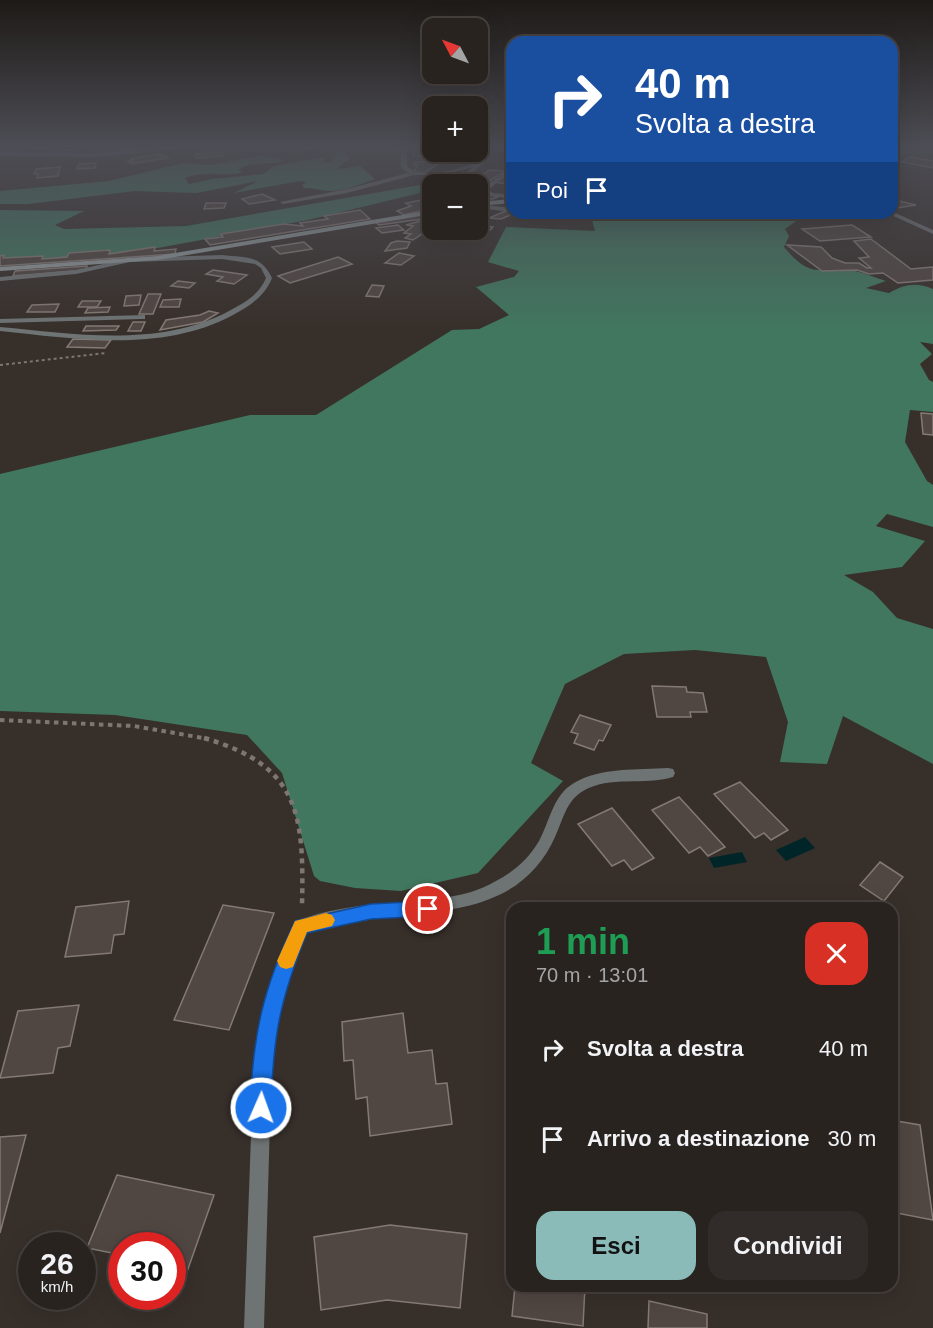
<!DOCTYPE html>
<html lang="it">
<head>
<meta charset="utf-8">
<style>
	:root { --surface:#292320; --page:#312b29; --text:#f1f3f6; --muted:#a5a4a5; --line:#45403e; --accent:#8bbbb9 }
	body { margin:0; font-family:Helvetica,sans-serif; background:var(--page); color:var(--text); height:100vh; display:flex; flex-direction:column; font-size:22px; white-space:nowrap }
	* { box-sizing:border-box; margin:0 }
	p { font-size:20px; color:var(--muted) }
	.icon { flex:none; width:33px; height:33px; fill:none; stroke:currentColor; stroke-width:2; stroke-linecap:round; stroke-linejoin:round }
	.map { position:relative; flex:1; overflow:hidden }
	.panel { position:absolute; left:506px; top:902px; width:392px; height:390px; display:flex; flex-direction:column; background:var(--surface); border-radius:18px; box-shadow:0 6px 24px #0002,0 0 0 2px var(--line) }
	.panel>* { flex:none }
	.guide { position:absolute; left:506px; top:36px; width:392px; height:183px; border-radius:18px; box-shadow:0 6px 24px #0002,0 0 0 2px var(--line); background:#1a4fa0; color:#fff; overflow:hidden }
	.needle { width:39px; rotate:311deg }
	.tools { position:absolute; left:422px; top:18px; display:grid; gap:12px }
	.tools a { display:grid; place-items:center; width:66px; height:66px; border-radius:12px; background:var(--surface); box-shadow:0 6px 24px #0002,0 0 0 2px var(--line); font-size:30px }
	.speed { position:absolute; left:18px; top:1232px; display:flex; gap:12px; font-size:30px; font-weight:700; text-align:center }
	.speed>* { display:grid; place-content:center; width:78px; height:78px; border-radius:50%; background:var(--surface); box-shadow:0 6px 24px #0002,0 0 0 2px var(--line); line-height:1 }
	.speed small { font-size:15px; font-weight:400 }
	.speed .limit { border:9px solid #d22; background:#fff; color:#111 }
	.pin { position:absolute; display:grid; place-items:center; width:51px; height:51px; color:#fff; margin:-26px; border:3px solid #fff; border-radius:50%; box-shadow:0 2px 6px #0007 }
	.me { position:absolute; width:66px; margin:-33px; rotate:2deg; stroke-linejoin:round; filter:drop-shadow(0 0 4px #0008) }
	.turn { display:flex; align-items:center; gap:21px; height:126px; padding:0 30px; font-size:27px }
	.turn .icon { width:78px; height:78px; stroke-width:2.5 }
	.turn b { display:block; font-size:42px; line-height:51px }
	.then { display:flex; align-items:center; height:57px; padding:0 30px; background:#0003; gap:12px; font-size:22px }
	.round { display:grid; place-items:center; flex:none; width:63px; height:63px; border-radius:18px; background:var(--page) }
	.summary { display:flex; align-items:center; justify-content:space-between; height:102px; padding:0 30px }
	h1 { font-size:36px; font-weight:800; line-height:45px; color:#1e9e55 }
	.action { display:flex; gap:12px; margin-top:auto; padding:12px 30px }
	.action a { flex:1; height:69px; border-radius:18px; background:var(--accent); color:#111; font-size:24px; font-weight:800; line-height:69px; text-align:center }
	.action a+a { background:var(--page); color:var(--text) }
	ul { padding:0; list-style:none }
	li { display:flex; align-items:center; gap:18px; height:90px; padding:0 30px }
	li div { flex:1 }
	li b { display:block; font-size:22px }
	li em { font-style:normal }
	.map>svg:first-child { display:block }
	.forest { fill:#41775f }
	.water { fill:#002528 }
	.building { fill:#504642; stroke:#847a75; stroke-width:1.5 }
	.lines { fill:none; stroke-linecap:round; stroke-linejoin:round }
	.path-far2 { stroke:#7d7672; stroke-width:2; stroke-dasharray:3 3; stroke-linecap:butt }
	.path-far1 { stroke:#7d7672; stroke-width:4; stroke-dasharray:4.5 4.5; stroke-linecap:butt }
	.path { stroke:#7d7672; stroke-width:4.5; stroke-dasharray:5 5; stroke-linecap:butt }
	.minor { fill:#6e7374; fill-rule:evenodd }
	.tertiary { fill:#6e7374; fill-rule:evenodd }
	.secondary { fill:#90999a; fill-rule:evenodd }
	.route { fill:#1a73e8; stroke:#114b97; stroke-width:1.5 }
	.slow { fill:#f59e0b }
</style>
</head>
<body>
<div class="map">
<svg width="933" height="1328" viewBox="0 0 933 1328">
	<rect width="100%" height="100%" fill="#372f2a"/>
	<g class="forest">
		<path d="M326,145H345L346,154L350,158L337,169L360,166L375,179C361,184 342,192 327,191C319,190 313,188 304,188L302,185L307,182L300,181L234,193L258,181L196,193L135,191L28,204H0V191L109,181L183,163L211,165L260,156L283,159V161C268,166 251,160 238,170L243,172C228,178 206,169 185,178L189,184L212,179L263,174L274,166L317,158H325L322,162L329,163L337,156L336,147Z"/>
		<rect x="891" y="145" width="42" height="8"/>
		<polygon points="420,185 432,187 432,190 308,220 131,253 0,261 0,210 84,211 55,225 64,229 186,226"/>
		<path d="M616,213H807L785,229L789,236L784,247C814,283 820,264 855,271C865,273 876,278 886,281L866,288L889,293C905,284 916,282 933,289V344L920,342L932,354L920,364L929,380L933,382V412L910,410L905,442L927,481L933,485V527L887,514L876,526L925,541L902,567L844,575L873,592L897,618L933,629V764L843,716L827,764L780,762L788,722L766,657L695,650L624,654L565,684L531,763L563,781L478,873L401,891L355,888L320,881L314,876L282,773L247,735L115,715L0,711V474L250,415H316L452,330L479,329L509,315L476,287L514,277L519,271L488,262L506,227L595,231L592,220Z"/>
	</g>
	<g class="water">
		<polygon points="805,837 815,848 786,861 776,850"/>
		<polygon points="742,852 747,862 714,868 709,858"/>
	</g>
	<g class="building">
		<polygon points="26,145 50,145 46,149 33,149 35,147 25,147"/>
		<polygon points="67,145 84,145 78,150 61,150"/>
		<polygon points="118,145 134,145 136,150 122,151"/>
		<polygon points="294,145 315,145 319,147 301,150"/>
		<polygon points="388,145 401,145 402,151 388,151 385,148 391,147"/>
		<polygon points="413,149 427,152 427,156 414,156"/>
		<polygon points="222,152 223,156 196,158 195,154"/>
		<polygon points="159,154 168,158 131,164 128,161 133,161 131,159"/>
		<polygon points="910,157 933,161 933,168 902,162"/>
		<polygon points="414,162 441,162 424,173 414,173 417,165 414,165"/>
		<polygon points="96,163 95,168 77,169 79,164"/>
		<polygon points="60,167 58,176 37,178 38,174 34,174 36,169"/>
		<polygon points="490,170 505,171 477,189 477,184 468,183 474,178 480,179 483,177 479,177"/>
		<polygon points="510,173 512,173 512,185 495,182"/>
		<polygon points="477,189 483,193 498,197 493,199 477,199"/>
		<polygon points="262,194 275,200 249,204 242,199"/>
		<polygon points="432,198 432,208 404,215 397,211 411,206 406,203"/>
		<polygon points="891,199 916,205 897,208 891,205"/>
		<polygon points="206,203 226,203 224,208 204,209"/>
		<polygon points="360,210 370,219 210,245 205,239 223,237 221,234 284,224 303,226 300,223 328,219 324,216"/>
		<polygon points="508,210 515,213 501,219 489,218"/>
		<polygon points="432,213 432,218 423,219 379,225 375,222"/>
		<polygon points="424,220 432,221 432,227 413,240 405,238 411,234 404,233 413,226 406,225"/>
		<polygon points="479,221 489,222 485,226 493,227 490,230 477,229"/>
		<polygon points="398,225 404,230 382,233 376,228"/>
		<polygon points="852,225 871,237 820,241 802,229"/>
		<polygon points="438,230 444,230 451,231 442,237 430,235"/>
		<polygon points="871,239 911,269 933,267 933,280 898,283 883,273 869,274 857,270 822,271 787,245 821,247 832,258 845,263 859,263 867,268 871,268 859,258 869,257 854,241"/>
		<polygon points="397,241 410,242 407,248 385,251 391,243"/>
		<polygon points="304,242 312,249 280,254 272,247"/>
		<polygon points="155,247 154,251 176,249 175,254 0,266 0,256 4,255 3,258 43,256 42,259 67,257 69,253 110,250 109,254"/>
		<polygon points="399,253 414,256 401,265 385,263"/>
		<polygon points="338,257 352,264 290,283 278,276"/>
		<polygon points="87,266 86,270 13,276 15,271"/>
		<polygon points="213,270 247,275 234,284 217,281 223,277 206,274"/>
		<polygon points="178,281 195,283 189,288 171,286"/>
		<polygon points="372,285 384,286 379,297 366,296"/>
		<polygon points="148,294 161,294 153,314 139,314"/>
		<polygon points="141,295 139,305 124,306 126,296"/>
		<polygon points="181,299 179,307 160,307 163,300"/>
		<polygon points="82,301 101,301 97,307 78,307"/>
		<polygon points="59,304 55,312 27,312 32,305"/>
		<polygon points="110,307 108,312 85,313 88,308"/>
		<polygon points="209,311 218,313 203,322 160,330 166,320 200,315"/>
		<polygon points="133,322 145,322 141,331 128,331"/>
		<polygon points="86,326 119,326 116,330 83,331"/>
		<polygon points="73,339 111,340 105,348 67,347"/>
		<polygon points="921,413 933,414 933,435 923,434"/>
		<polygon points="652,686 686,687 687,692 703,693 707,712 690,712 691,717 657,717"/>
		<polygon points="580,715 611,725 603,741 599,740 594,750 574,743 578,734 571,732"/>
		<polygon points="740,782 788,830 771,840 764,833 755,838 714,794"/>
		<polygon points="679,797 725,847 708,856 700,847 689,853 652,810"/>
		<polygon points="612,808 654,858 632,870 624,860 612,866 578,824"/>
		<polygon points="880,862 903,877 884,901 860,885"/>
		<polygon points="129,901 124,934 114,935 111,953 65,957 76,907"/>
		<polygon points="223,905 274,913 229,1030 174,1020"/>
		<polygon points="79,1005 70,1046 58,1048 53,1073 0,1078 18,1011"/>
		<polygon points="403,1013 408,1053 432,1050 436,1084 447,1083 452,1124 370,1136 367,1097 356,1099 353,1060 344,1061 342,1022"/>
		<polygon points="891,1120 920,1125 933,1220 891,1212"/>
		<polygon points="26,1135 0,1233 0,1137"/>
		<polygon points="117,1175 214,1195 182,1286 172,1283 172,1245 122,1245 122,1255 87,1248"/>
		<polygon points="390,1225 467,1234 460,1308 387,1300 321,1310 314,1237"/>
		<polygon points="515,1286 585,1286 583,1326 512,1316"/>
		<polygon points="649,1301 707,1314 707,1328 648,1328"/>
	</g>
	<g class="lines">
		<polyline class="path-far2" points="0,365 106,353"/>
		<polyline class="path-far1" points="0,720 134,726 209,739"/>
		<path class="path" d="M204,738C301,766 304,816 302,907"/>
		<g class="minor">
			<polygon points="194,145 211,145 98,157 0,156 0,152 98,153"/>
			<path d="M401,145H406L407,166C426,182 458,168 479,162L480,161L481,145H486V161L459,184H453L473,167L441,175H414L347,193L283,204L280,202L347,189L408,173L401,167Z"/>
			<polygon points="512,166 512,170 488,190 493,193 512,195 512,199 489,195 482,191 482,189"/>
			<polygon points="477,204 512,208 512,212 477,208"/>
			<path d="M222,255C245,258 261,254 272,278C265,296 250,306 233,315C162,353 77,339 0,331V327C76,334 159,348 229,311C244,303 259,295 266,278L261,268L255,264L222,259L130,262L76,274L0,281V277L76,270L130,258Z"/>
			<polygon points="145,315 145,319 142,319 0,323 0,319"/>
			<path d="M668,768L673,769L675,773L673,777C644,786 610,775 583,791C566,801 563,820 555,837C544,862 525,883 499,895C459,914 417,912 374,918C351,920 329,926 307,931L283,992L272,1053L264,1328H244L254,1053L267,992L296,921C325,910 359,905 390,903C426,899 464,900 496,881C514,872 529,858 539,841C550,821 553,795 574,783C601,767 638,770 668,768Z"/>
		</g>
		<polygon class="tertiary" points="891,211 933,230 933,234 887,213"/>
		<g class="secondary">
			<polygon points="512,199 512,203 477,206 477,202"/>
			<polygon points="432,210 432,214 157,260 0,271 0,267 157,256"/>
		</g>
	</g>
	<linearGradient id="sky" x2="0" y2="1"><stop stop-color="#1e1a17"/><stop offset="0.44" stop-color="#4d4d55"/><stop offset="1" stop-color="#4d4d55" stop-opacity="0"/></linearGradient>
	<rect width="933" height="331" fill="url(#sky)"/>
	<path class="route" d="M428,901L434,904L437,909L434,914L428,916L371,919L307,933C280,999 273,1036 271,1108L268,1115L261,1118L253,1115L250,1108C253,1033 263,989 295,921L371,904Z"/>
	<polygon class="slow" points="326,913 332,915 335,920 332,926 307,932 293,967 286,969 280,967 277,961 295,921"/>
</svg>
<div class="tools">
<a><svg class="needle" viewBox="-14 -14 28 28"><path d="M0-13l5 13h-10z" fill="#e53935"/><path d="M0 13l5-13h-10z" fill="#a5a4a5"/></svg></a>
<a>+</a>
<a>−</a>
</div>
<div class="speed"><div>26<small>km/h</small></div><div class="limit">30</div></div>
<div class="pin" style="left:428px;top:909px;background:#d93025"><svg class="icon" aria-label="arrive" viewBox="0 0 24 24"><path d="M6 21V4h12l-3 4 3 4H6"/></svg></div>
<svg class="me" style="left:261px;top:1108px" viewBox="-20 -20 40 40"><circle r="17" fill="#1a73e8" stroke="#fff" stroke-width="3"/><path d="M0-11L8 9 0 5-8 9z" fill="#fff"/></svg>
<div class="guide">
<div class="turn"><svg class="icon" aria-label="right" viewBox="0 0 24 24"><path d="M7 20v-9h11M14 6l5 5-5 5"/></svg><div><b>40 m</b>Svolta a destra</div></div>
<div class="then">Poi<svg class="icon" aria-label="arrive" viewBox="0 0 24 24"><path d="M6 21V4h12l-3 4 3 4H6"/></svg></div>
</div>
<section class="panel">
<div class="summary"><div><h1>1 min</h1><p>70 m · 13:01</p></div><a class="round" style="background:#d93025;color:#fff"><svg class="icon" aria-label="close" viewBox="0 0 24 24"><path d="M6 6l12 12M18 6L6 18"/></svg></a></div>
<ul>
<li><svg class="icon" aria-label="right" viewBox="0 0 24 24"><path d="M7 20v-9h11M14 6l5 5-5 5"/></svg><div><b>Svolta a destra</b></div><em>40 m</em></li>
<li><svg class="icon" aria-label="arrive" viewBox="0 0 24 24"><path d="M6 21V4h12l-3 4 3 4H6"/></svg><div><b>Arrivo a destinazione</b></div><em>30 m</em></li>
</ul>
<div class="action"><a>Esci</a><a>Condividi</a></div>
</section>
</div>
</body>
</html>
